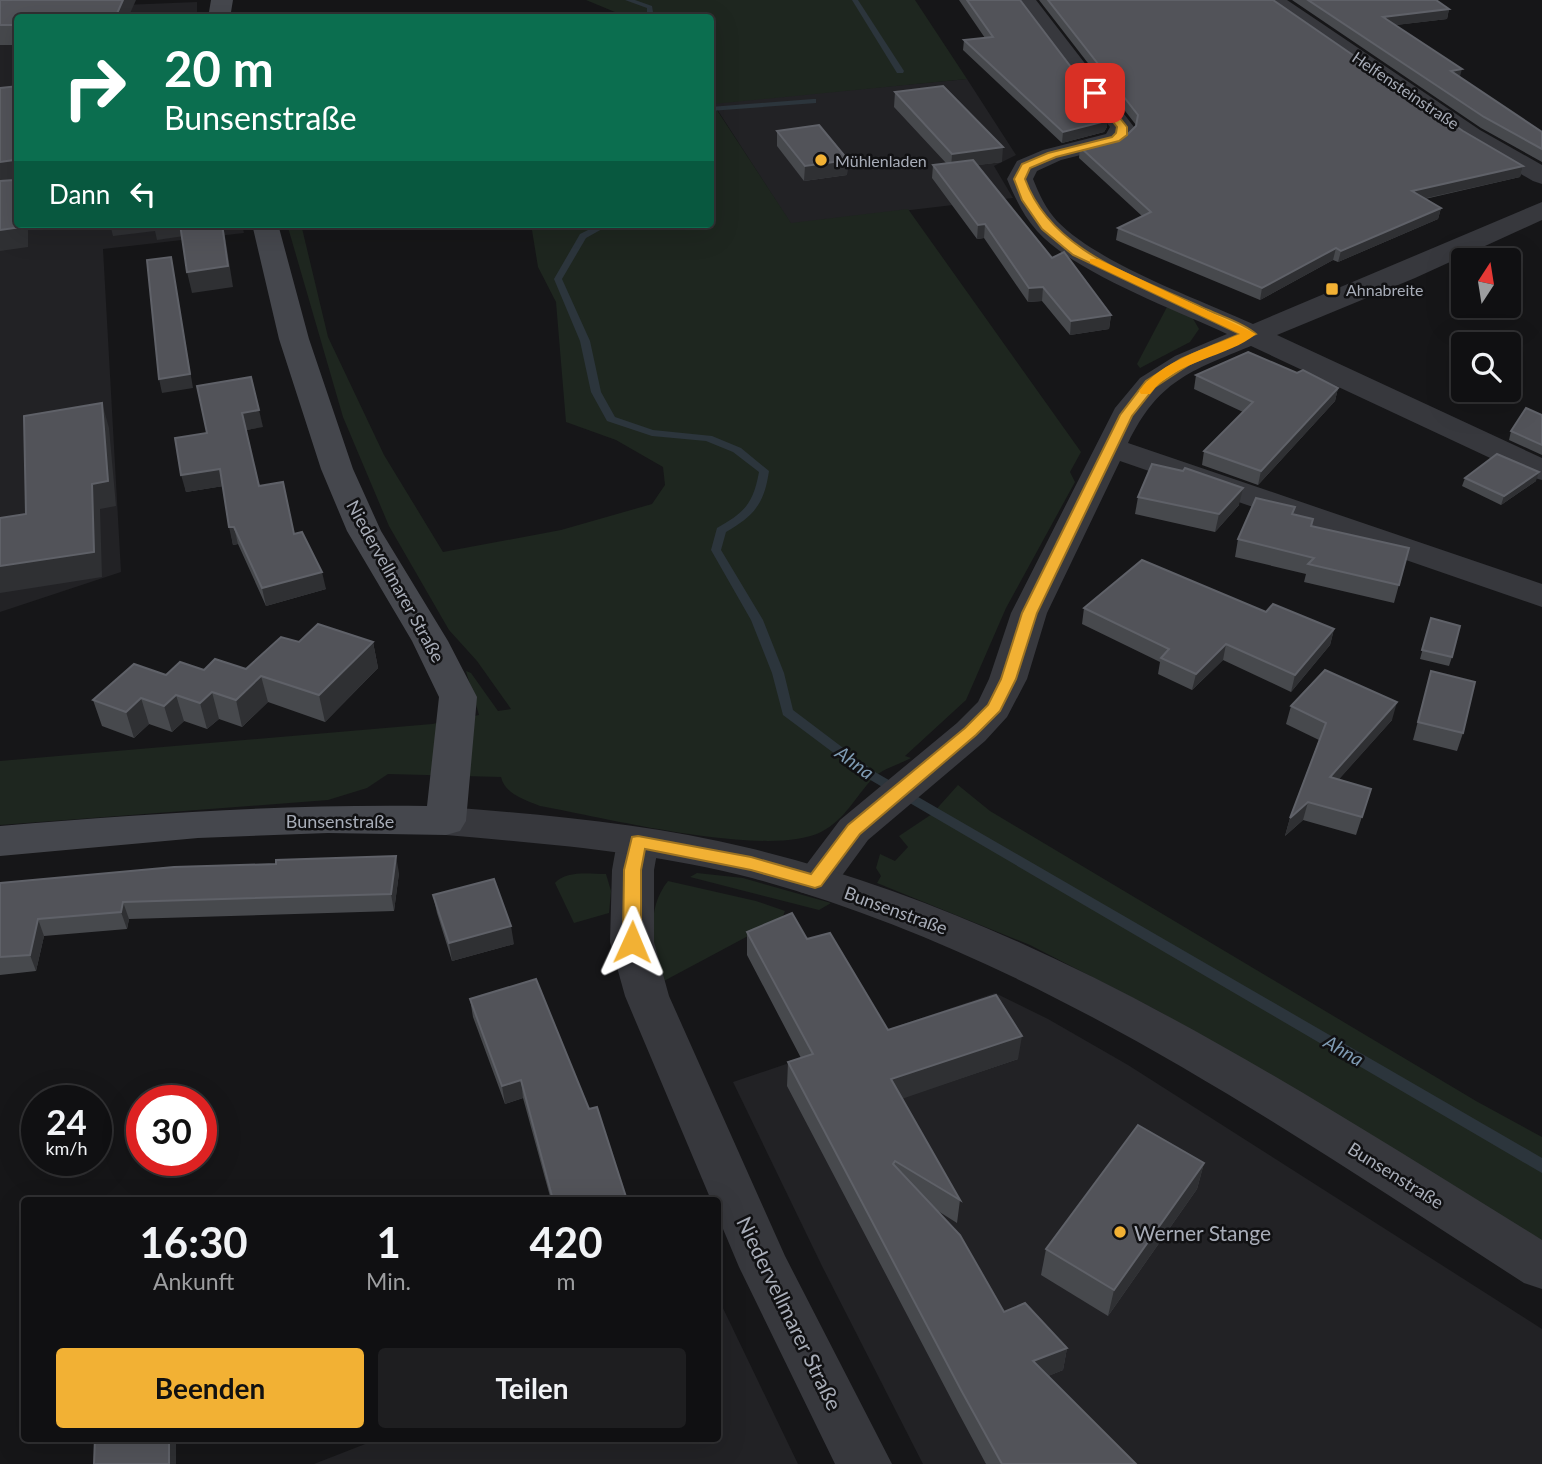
<!DOCTYPE html>
<html lang="de">
<head>
<meta charset="utf-8">
<style>
	:root { --surface:#101012; --page:#1e1e20; --text:#f1f3f6; --muted:#9c9d9f; --line:#303032; --accent:#f2b134 }
	body { margin:0; font-family:Lato,sans-serif; background:var(--page); color:var(--text); height:100vh; display:flex; flex-direction:column; font-size:26px; white-space:nowrap }
	* { box-sizing:border-box; margin:0 }
	p { font-size:23px; color:var(--muted) }
	.icon { flex:none; width:38px; height:38px; fill:none; stroke:currentColor; stroke-width:2; stroke-linecap:round; stroke-linejoin:round }
	.map { position:relative; flex:1; overflow:hidden }
	.panel { position:absolute; left:21px; top:1197px; width:700px; height:245px; display:flex; flex-direction:column; background:var(--surface); border-radius:7px; box-shadow:0 7px 28px #0002,0 0 0 2px var(--line) }
	.panel>* { flex:none }
	.hud { position:absolute; left:14px; top:14px; width:700px; height:214px; border-radius:7px; box-shadow:0 7px 28px #0002,0 0 0 2px var(--line); background:#0b6e4f; color:#fff; overflow:hidden }
	.needle { width:46px; rotate:12deg }
	.controls { position:absolute; left:1451px; top:248px; display:grid; gap:14px }
	.controls a { display:grid; place-items:center; width:70px; height:70px; border-radius:7px; background:var(--surface); box-shadow:0 7px 28px #0002,0 0 0 2px var(--line); font-size:35px }
	.speed { position:absolute; left:21px; top:1085px; display:flex; gap:14px; font-size:35px; font-weight:700; text-align:center }
	.speed>* { display:grid; place-content:center; width:91px; height:91px; border-radius:50%; background:var(--surface); box-shadow:0 7px 28px #0002,0 0 0 2px var(--line); line-height:1 }
	.speed small { font-size:18px; font-weight:400 }
	.speed .limit { border:10px solid #d22; background:#fff; color:#111 }
	.pin { position:absolute; display:grid; place-items:center; width:60px; height:60px; color:#fff; margin:-30px; border-radius:14px; box-shadow:0 4px 10px #0006 }
	.me { position:absolute; width:77px; margin:-38px; rotate:1deg; stroke-linejoin:round; filter:drop-shadow(0 0 5px #0008) }
	.turn { display:flex; align-items:center; gap:24px; height:147px; padding:0 35px; font-size:32px }
	.turn .icon { width:91px; height:91px; stroke-width:2.5 }
	.turn b { display:block; font-size:49px; line-height:60px }
	.then { display:flex; align-items:center; height:66px; padding:0 35px; background:#0003; gap:14px; font-size:26px }
	.eta { display:flex; justify-content:space-evenly; align-items:center; height:119px; text-align:center }
	.eta b { font-size:42px; font-weight:700; line-height:49px }
	.action { display:flex; gap:14px; margin-top:auto; padding:14px 35px }
	.action a { flex:1; height:80px; border-radius:7px; background:var(--accent); color:#111; font-size:28px; font-weight:700; line-height:80px; text-align:center }
	.action a+a { background:var(--page); color:var(--text) }
	.map>svg:first-child { display:block }
	.built { fill:#222225 }
	.green { fill:#1e261f }
	.lines { fill:none; stroke-linecap:round; stroke-linejoin:round }
	.stream { fill:#2c353c; fill-rule:evenodd }
	.minor { fill:#37383d; fill-rule:evenodd }
	.tertiary { fill:#37383d; fill-rule:evenodd }
	.secondary { fill:#45474d; fill-rule:evenodd }
	.wall { fill:#47494d }
	.shaded-wall { fill:#2f3033 }
	.building { fill:#525359; stroke:#5f6168; stroke-width:2 }
	.route { fill:#f2b134; stroke:#9d7322; stroke-width:2 }
	.slow { fill:#f59e0b }
	.poi-dot { fill:#f2b134; stroke:#111113; stroke-width:2.5 }
	.labels { text-anchor:middle; dominant-baseline:central; stroke-width:5; stroke-linejoin:round; paint-order:stroke }
	.far-street-label { font-size:16px; fill:#a8adb8; stroke:#111113 }
	.far-poi-label { font-size:16px; fill:#a8adb8; stroke:#111113; text-anchor:start }
	.street-label { font-size:18px; fill:#a8adb8; stroke:#111113 }
	.water-label { font-size:19px; font-style:italic; fill:#7f9bb3; stroke:#111113 }
	.near-poi-label { font-size:21px; fill:#a8adb8; stroke:#111113; text-anchor:start }
	.near-street-label { font-size:21px; fill:#a8adb8; stroke:#111113 }
</style>
</head>
<body>
<div class="map">
<svg width="1542" height="1464" viewBox="0 0 1542 1464">
	<rect width="100%" height="100%" fill="#161618"/>
	<g class="built">
		<polygon points="197,2 197,17 18,18 18,224 242,224 244,233 103,249 121,572 0,612 0,10"/>
		<polygon points="967,79 1016,155 994,166 1013,198 791,224 713,103"/>
		<polygon points="995,993 1048,1019 1128,1065 1542,1329 1542,1464 923,1464 822,1266 733,1082"/>
		<polygon points="720,1302 798,1464 314,1464 378,1439 718,1438 718,1303"/>
	</g>
	<g class="green">
		<path d="M586,0H915L967,79L713,104L791,223L908,209L1081,452L1070,472L1075,482L1006,608L966,700L905,756L911,758C900,764 882,769 873,778C856,796 845,820 821,832C768,859 602,817 540,806C525,800 505,794 501,777L388,774L367,788L328,800L0,825V761L432,724L479,715L466,671L471,673L498,711L511,709L477,661L449,630L389,526L343,417L287,224H301L328,337L384,455L443,552L561,530L652,504L665,485L663,467L616,440L566,422L556,302L538,267L531,224H710V18L627,17Z"/>
		<polygon points="1167,307 1192,317 1199,329 1190,342 1140,368 1137,364"/>
		<polygon points="958,785 990,811 1476,1101 1542,1137 1542,1244 1162,1013 1030,945 877,883 881,876 876,868 880,854 895,861 908,847 899,836 932,814"/>
		<polygon points="697,873 743,878 831,903 819,910 690,877"/>
		<path d="M606,874L611,891L609,913L574,923L555,883C566,870 590,874 606,874Z"/>
		<path d="M668,881L756,901L785,911L782,918L662,982C654,949 644,911 668,881Z"/>
	</g>
	<g class="lines">
		<g class="stream">
			<polygon points="625,0 635,0 652,6 654,18 647,18 647,8"/>
			<polygon points="852,0 858,0 904,71 903,73 897,73"/>
			<polygon points="813,99 816,99 816,103 710,111 710,107"/>
			<path d="M600,224H611L586,238L562,279L590,341L601,392L615,417L653,430L712,436L741,448L769,471C764,504 755,515 726,532L721,550L763,620L784,673L793,710L875,772L1542,1158V1173L867,778L783,715L772,673L751,620L711,550L717,528C745,512 753,504 759,472L733,452L706,441L652,436L607,421L591,392L580,341L554,279L580,234Z"/>
		</g>
		<g class="minor">
			<path d="M1014,0H1036L1134,127L1133,135L1124,144L1061,160L1037,171L1033,179C1039,194 1046,209 1057,221C1099,264 1196,298 1253,324L1542,202V220L1415,278L1277,335L1542,458V480L1531,477L1251,346C1190,371 1158,381 1128,443L1542,584V607L1120,461L1047,613L1027,679L1007,717L985,741L868,840L830,892L815,896L800,892L794,881L840,820L957,723L978,702L989,679L1011,613L1115,408L1140,378L1175,356L1227,334C1174,309 1075,273 1037,231C1023,215 1015,198 1007,179L1017,161L1043,150L1106,134L1110,127Z"/>
			<polygon points="1262,0 1287,0 1480,130 1542,165 1542,184 1533,181 1462,140"/>
			<polygon points="638,827 653,832 659,842 654,870 654,942 669,996 785,1256 892,1464 835,1464 739,1267 718,1217 718,1200 711,1200 625,996 610,942 612,870 617,842 623,832"/>
		</g>
		<path class="tertiary" d="M446,807C548,815 650,824 749,848C1040,918 1291,1085 1542,1240V1289L1524,1283C1280,1126 1036,955 752,878C653,852 548,844 446,835L432,831L426,821L432,811Z"/>
		<g class="secondary">
			<polygon points="211,0 233,0 230,18 208,18"/>
			<path d="M252,224H278L309,339L353,469L381,531L448,641L477,697L466,821L460,831L446,835L328,833L198,838L0,856V826C144,814 283,804 427,806L439,697L412,641L347,531L321,469L279,339Z"/>
		</g>
	</g>
	<g class="wall">
		<polygon points="0,0 18,18 18,45 0,45"/>
		<polygon points="959,0 1020,0 1107,127 1104,132 1062,143 963,50 964,40 985,38"/>
		<polygon points="1039,0 1273,0 1463,131 1523,166 1520,177 1425,199 1441,208 1438,219 1338,262 1333,260 1260,300 1116,240 1118,228 1142,216 1079,158 1080,147 1127,135 1136,125"/>
		<polygon points="1292,0 1436,0 1449,9 1447,19 1395,25 1460,77 1542,132 1542,162 1481,128"/>
		<polygon points="895,92 1002,162 977,165 1052,258 1111,315 1109,329 1070,335 1042,301 1028,302 984,238 977,239 932,178 933,165 946,163 894,107"/>
		<polygon points="777,131 848,160 847,175 804,181 777,146"/>
		<polygon points="1297,373 1338,388 1335,401 1258,485 1202,465 1204,451 1243,412 1194,389 1196,375"/>
		<polygon points="1542,415 1542,455 1509,440 1511,431"/>
		<polygon points="263,427 246,430 259,486 294,534 326,589 266,606 238,544 233,545 223,486 186,492 175,438"/>
		<polygon points="1465,478 1536,481 1501,505 1462,486"/>
		<polygon points="1138,497 1239,505 1215,532 1135,514"/>
		<polygon points="1293,514 1312,527 1409,548 1394,603 1304,582 1306,574 1235,557 1238,539"/>
		<polygon points="1084,608 1266,612 1334,629 1330,645 1291,692 1223,660 1192,690 1158,674 1160,662 1082,624"/>
		<polygon points="1431,618 1452,657 1449,666 1420,659"/>
		<polygon points="299,642 373,642 378,668 325,722 268,702 242,727 219,719 207,729 184,721 172,732 149,724 134,738 102,726 93,700 166,675 204,670 246,669"/>
		<polygon points="1431,671 1463,733 1457,751 1413,740"/>
		<polygon points="1291,706 1392,720 1338,780 1371,789 1356,835 1303,820 1285,836 1290,818 1319,740 1286,724"/>
		<polygon points="399,873 394,911 129,919 127,929 44,936 36,971 0,975 0,884"/>
		<polygon points="433,895 514,944 452,961 437,913"/>
		<polygon points="747,932 807,939 888,1030 1018,1059 902,1098 960,1200 957,1223 938,1211 1004,1312 1067,1348 1063,1370 1048,1376 1136,1464 986,1464 958,1412 787,1086 788,1062 801,1058 747,955"/>
		<polygon points="470,999 627,1200 551,1200 523,1098 505,1104 473,1017"/>
		<polygon points="1204,1163 1197,1189 1108,1316 1041,1275 1046,1249"/>
	</g>
	<g class="shaded-wall">
		<polygon points="123,0 136,0 128,18 115,18"/>
		<polygon points="1449,9 1447,19 1380,27 1383,17"/>
		<polygon points="1462,69 1459,80 1451,71"/>
		<polygon points="1108,116 1107,127 1104,132 1062,143 1063,132"/>
		<polygon points="1003,147 1002,162 951,169 952,154"/>
		<polygon points="14,160 18,180 0,182 0,162"/>
		<polygon points="848,160 847,175 804,181 805,166"/>
		<polygon points="1523,166 1520,177 1409,202 1412,191"/>
		<polygon points="1441,208 1438,219 1338,262 1341,251"/>
		<polygon points="22,224 28,224 28,247 0,251 0,230"/>
		<polygon points="110,224 181,224 184,236 157,240 155,231 113,236"/>
		<polygon points="222,224 223,224 233,287 192,293 187,272"/>
		<polygon points="985,224 984,238 977,239 978,225"/>
		<polygon points="1336,248 1333,260 1260,300 1262,288"/>
		<polygon points="171,257 193,388 162,393 159,379"/>
		<polygon points="1043,287 1042,301 1028,302 1029,288"/>
		<polygon points="1111,315 1109,329 1070,335 1071,321"/>
		<polygon points="1338,388 1335,401 1258,485 1261,471"/>
		<polygon points="102,403 109,428 116,506 100,509 102,577 0,593 0,566 92,484"/>
		<polygon points="259,410 263,427 246,430 242,413"/>
		<polygon points="220,469 224,486 186,492 181,475"/>
		<polygon points="1539,472 1536,481 1501,505 1504,496"/>
		<polygon points="1243,488 1239,505 1215,532 1219,514"/>
		<polygon points="229,527 234,527 238,544 233,545"/>
		<polygon points="322,572 326,589 266,606 262,588"/>
		<polygon points="1334,629 1330,645 1291,692 1295,675"/>
		<polygon points="373,642 378,668 325,722 319,695"/>
		<polygon points="1226,644 1223,660 1192,690 1196,674"/>
		<polygon points="261,676 268,702 242,727 236,700"/>
		<polygon points="212,692 219,719 207,729 200,703"/>
		<polygon points="176,695 184,721 172,732 164,706"/>
		<polygon points="141,698 149,724 134,738 126,712"/>
		<polygon points="1397,702 1392,720 1325,795 1330,777"/>
		<polygon points="1308,802 1303,820 1285,836 1290,818"/>
		<polygon points="396,856 399,873 394,911 391,894"/>
		<polygon points="123,902 129,919 127,929 121,912"/>
		<polygon points="38,919 44,936 36,971 30,955"/>
		<polygon points="511,926 514,944 452,961 449,943"/>
		<polygon points="1022,1036 1018,1059 890,1103 891,1079"/>
		<polygon points="521,1080 523,1098 505,1104 502,1086"/>
		<polygon points="1204,1163 1197,1189 1108,1316 1114,1290"/>
		<polygon points="1067,1348 1063,1370 1029,1384 1033,1361"/>
		<rect x="169" y="1438" width="7" height="26"/>
	</g>
	<g class="building">
		<polygon points="0,0 123,0 115,18 18,18 18,25 0,25"/>
		<polygon points="967,0 1020,0 1108,116 1106,121 1063,132 964,40 993,37"/>
		<polygon points="1048,0 1273,0 1463,131 1523,166 1412,191 1441,208 1341,251 1336,248 1262,288 1118,228 1151,212 1080,147 1127,135 1136,126 1138,115"/>
		<polygon points="1308,0 1436,0 1449,9 1383,17 1462,69 1451,71 1542,132 1542,149 1484,117"/>
		<polygon points="18,86 18,224 22,224 22,227 0,230 0,181 14,180 14,160 0,162 0,88"/>
		<polygon points="943,86 1003,147 952,154 895,92"/>
		<polygon points="819,125 848,160 805,166 777,131"/>
		<polygon points="973,160 1052,258 1064,252 1111,315 1071,321 1043,287 1029,288 985,224 978,225 933,165"/>
		<polygon points="180,224 222,224 228,266 187,272"/>
		<polygon points="171,257 190,374 159,379 147,260"/>
		<polygon points="1248,352 1297,373 1303,370 1338,388 1261,471 1204,451 1253,402 1196,375"/>
		<polygon points="251,377 259,410 242,413 259,486 283,482 294,534 302,532 322,572 262,588 234,527 229,527 220,469 181,475 175,438 207,433 197,386"/>
		<polygon points="102,403 108,481 92,484 94,552 0,566 0,518 26,514 24,416"/>
		<polygon points="1526,408 1542,415 1542,445 1511,431"/>
		<polygon points="1497,454 1539,472 1504,496 1465,478"/>
		<polygon points="1152,464 1183,471 1185,468 1243,488 1219,514 1138,497"/>
		<polygon points="1256,498 1295,507 1292,514 1313,519 1311,526 1409,548 1399,585 1308,564 1314,558 1238,539"/>
		<polygon points="1142,560 1266,612 1273,604 1334,629 1295,675 1226,644 1196,674 1161,658 1169,649 1084,608"/>
		<polygon points="1431,618 1460,626 1452,657 1422,650"/>
		<polygon points="318,624 373,642 319,695 261,676 236,700 212,692 200,703 176,695 164,706 141,698 126,712 93,700 134,664 166,675 180,662 204,670 215,659 246,669 281,637 299,642"/>
		<polygon points="1325,670 1397,702 1330,777 1371,789 1362,817 1308,802 1290,818 1326,723 1291,706"/>
		<polygon points="1431,671 1475,682 1463,733 1418,722"/>
		<polygon points="396,856 391,894 123,902 121,912 38,919 30,955 0,957 0,883 174,867 276,864 276,860"/>
		<polygon points="494,879 511,926 449,943 433,895"/>
		<polygon points="792,913 807,939 830,933 888,1030 996,995 1022,1036 891,1079 960,1200 895,1161 893,1164 960,1235 1004,1312 1025,1303 1067,1348 1033,1361 1136,1464 1002,1464 961,1390 788,1062 813,1054 747,932"/>
		<polygon points="536,979 589,1109 597,1107 627,1200 553,1200 521,1080 502,1086 470,999"/>
		<polygon points="1138,1125 1204,1163 1114,1290 1046,1249"/>
		<polygon points="95,1438 169,1438 169,1464 94,1464"/>
	</g>
	<path class="route" d="M1092,91H1099L1127,127V135L1119,141L1056,157L1030,168L1025,179C1052,254 1141,278 1208,310C1223,317 1244,323 1256,334L1190,364L1155,387L1132,416L1037,613L1016,679L1000,711L976,735L860,834L821,886L815,888L751,870L645,849L641,870V942L638,947H625L623,942L624,870L632,837L638,836L751,857L811,874L848,825L965,728L988,705L1001,679L1022,613L1120,415L1146,381L1181,359L1240,334L1073,255L1042,229L1022,200L1014,179L1022,164L1048,153L1112,137L1116,133L1117,127L1092,95Z"/>
	<path class="slow" d="M1090,259H1098L1256,334C1229,357 1175,360 1150,394H1141L1139,391C1161,361 1207,348 1240,334L1090,263Z"/>
	<g class="poi-dot">
		<circle cx="821" cy="160" r="7"/>
		<rect x="1325" y="282" width="14" height="14" rx="3.5"/>
		<circle cx="1120" cy="1232" r="7"/>
	</g>
	<g class="labels">
		<g class="far-street-label">
			<text transform="translate(1406 90) rotate(34)">Helfensteinstraße</text>
		</g>
		<g class="far-poi-label">
			<text x="835" y="160">Mühlenladen</text>
			<text x="1346" y="289">Ahnabreite</text>
		</g>
		<g class="street-label">
			<text transform="translate(396 581) rotate(61)">Niedervellmarer Straße</text>
			<text x="340" y="821">Bunsenstraße</text>
			<text transform="translate(896 910) rotate(20)">Bunsenstraße</text>
			<text transform="translate(1396 1175) rotate(32)">Bunsenstraße</text>
		</g>
		<g class="water-label">
			<text transform="translate(855 762) rotate(36)">Ahna</text>
			<text transform="translate(1344 1050) rotate(30)">Ahna</text>
		</g>
		<g class="near-poi-label">
			<text x="1134" y="1232">Werner Stange</text>
		</g>
		<g class="near-street-label">
			<text transform="translate(790 1313) rotate(64)">Niedervellmarer Straße</text>
		</g>
	</g>
</svg>
<div class="controls">
<a><svg class="needle" viewBox="-14 -14 28 28"><path d="M0-13l5 13h-10z" fill="#e53935"/><path d="M0 13l5-13h-10z" fill="#9c9d9f"/></svg></a>
<a><svg class="icon" aria-label="search" viewBox="0 0 24 24"><circle cx="10" cy="10" r="6"/><path d="M15 15l6 6"/></svg></a>
</div>
<div class="speed"><div>24<small>km/h</small></div><div class="limit">30</div></div>
<div class="pin" style="left:1095px;top:93px;background:#d93025"><svg class="icon" aria-label="arrive" viewBox="0 0 24 24"><path d="M6 21V4h12l-3 4 3 4H6"/></svg></div>
<svg class="me" style="left:632px;top:942px" viewBox="-20 -20 40 40"><path d="M0-17L14 15 0 8-14 15z" fill="#f2b134" stroke="#fff" stroke-width="4"/></svg>
<div class="hud">
<div class="turn"><svg class="icon" aria-label="right" viewBox="0 0 24 24"><path d="M7 20v-9h11M14 6l5 5-5 5"/></svg><div><b>20 m</b>Bunsenstraße</div></div>
<div class="then">Dann<svg class="icon" aria-label="left" viewBox="0 0 24 24"><path d="M17 20v-9H6M10 6l-5 5 5 5"/></svg></div>
</div>
<section class="panel">
<div class="eta">
<div><b>16:30</b><p>Ankunft</p></div>
<div><b>1</b><p>Min.</p></div>
<div><b>420</b><p>m</p></div>
</div>
<div class="action"><a>Beenden</a><a>Teilen</a></div>
</section>
</div>
</body>
</html>
